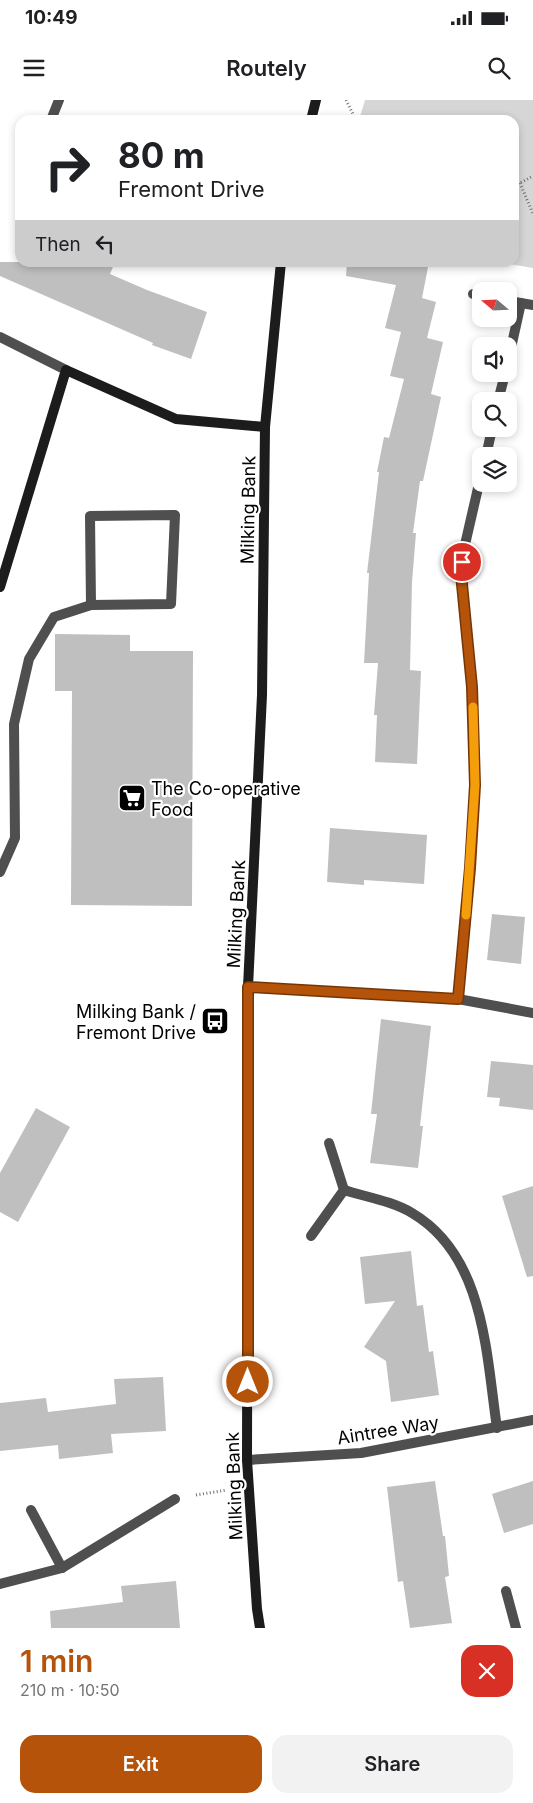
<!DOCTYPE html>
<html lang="en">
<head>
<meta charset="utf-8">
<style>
	:root { --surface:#fff; --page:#f2f2f2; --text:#202124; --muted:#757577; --accent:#b45309 }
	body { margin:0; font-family:Inter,sans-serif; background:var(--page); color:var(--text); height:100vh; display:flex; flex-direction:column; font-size:19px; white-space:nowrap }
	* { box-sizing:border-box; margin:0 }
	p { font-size:16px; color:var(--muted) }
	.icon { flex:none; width:28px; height:28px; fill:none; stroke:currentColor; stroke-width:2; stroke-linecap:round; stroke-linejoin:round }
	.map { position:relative; height:1528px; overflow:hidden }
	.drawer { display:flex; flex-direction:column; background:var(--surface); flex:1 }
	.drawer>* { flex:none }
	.hud { position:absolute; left:15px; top:15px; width:504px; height:152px; border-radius:15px; box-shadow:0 2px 8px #0003; background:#fff; color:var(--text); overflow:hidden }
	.needle { width:32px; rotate:289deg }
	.tools { position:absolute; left:472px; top:182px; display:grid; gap:10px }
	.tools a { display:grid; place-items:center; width:45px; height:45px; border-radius:10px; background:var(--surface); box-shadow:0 2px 8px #0003; font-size:25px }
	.pin { position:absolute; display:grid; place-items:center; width:42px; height:42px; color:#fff; margin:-21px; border:2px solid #fff; border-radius:50%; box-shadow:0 1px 5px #0007 }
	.me { position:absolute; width:55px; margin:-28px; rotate:0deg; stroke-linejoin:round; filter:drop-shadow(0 0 4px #0008) }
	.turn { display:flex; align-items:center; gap:18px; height:105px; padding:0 20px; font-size:22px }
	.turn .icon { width:65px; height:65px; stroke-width:2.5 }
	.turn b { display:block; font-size:35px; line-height:42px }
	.then { display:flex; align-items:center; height:48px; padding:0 20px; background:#0003; gap:10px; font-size:19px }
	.round { display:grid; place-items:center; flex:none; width:52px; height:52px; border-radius:15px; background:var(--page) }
	.head { display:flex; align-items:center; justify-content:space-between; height:85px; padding:0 20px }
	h1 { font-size:30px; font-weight:600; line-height:38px; color:var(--accent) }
	.button { display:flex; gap:10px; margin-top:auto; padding:10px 20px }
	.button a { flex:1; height:58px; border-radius:15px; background:var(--accent); color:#fff; font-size:20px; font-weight:600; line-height:58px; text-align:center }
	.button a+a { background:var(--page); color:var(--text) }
	.status { display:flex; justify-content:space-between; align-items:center; height:35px; padding:0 25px; background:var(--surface); direction:ltr }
	.status svg { height:14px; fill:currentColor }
	header { display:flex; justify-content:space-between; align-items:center; height:65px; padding:0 20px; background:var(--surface); font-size:22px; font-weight:600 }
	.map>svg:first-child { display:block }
	.green { fill:#d6d6d6 }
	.building { fill:#bfbfbf }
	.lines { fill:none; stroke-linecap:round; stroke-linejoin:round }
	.path { stroke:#717171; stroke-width:3; stroke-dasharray:1 2.5; stroke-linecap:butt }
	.lane { stroke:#4f4f4f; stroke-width:10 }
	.street { stroke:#4f4f4f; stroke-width:10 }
	.secondary { stroke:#1c1c1c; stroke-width:10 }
	.route-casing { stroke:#753606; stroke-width:12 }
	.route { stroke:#b45309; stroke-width:9 }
	.slow { stroke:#f59e0b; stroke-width:9 }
	.labels { text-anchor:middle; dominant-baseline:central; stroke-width:4.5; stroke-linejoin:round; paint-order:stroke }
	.street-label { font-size:18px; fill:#000; stroke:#fff }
	.poi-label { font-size:18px; fill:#000; stroke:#fff; text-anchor:start }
</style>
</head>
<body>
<div class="status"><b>10:49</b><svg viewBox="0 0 49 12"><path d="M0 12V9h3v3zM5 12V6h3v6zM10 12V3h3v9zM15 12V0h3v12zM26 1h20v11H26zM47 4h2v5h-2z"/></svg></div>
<header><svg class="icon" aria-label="menu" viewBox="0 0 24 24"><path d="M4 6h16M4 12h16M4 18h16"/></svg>Routely<svg class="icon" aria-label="search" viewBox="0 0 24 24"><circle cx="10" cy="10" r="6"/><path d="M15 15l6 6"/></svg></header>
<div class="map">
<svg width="533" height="1528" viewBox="0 0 533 1528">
	<rect width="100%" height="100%" fill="#fff"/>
	<polygon class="green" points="365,0 533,0 533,168 504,163 514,162 514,20 359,20"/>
	<g class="building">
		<polygon points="0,162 115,162 110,174 147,190 207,212 191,259 152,245 153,243 0,176"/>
		<polygon points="347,162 429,162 422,198 436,202 427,238 443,242 431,294 441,297 423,381 420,381 413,433 416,433 412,482 410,570 421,571 417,664 375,662 377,615 374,615 378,563 364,563 369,473 367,473 379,372 377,372 384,337 389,338 404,279 390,276 401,232 385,228 396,185 346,176"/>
		<polygon points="55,534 130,535 130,551 193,551 192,806 71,805 72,591 55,591"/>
		<polygon points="330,728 427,735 424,784 364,780 364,785 327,782"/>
		<polygon points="492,814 525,817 521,864 487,860"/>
		<polygon points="381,919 431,926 420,1026 423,1026 418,1068 370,1063 377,1014 371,1014"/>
		<polygon points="491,961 533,965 533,1010 499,1006 500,998 487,997"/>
		<polygon points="36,1008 70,1027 18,1122 0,1112 0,1073"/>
		<polygon points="533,1086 533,1176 527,1177 502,1096"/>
		<polygon points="411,1151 417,1206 423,1205 429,1252 433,1251 439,1295 391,1302 386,1261 364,1247 395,1201 365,1204 360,1157"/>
		<polygon points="163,1277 166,1331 111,1334 113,1353 59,1359 58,1345 0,1351 0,1303 46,1298 48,1312 116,1304 114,1279"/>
		<polygon points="435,1381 443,1436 445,1436 449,1476 445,1477 452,1523 410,1528 403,1481 398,1482 387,1387"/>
		<polygon points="533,1381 533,1424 504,1433 492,1394"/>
		<polygon points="176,1481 180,1528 51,1528 50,1511 123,1502 121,1486"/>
	</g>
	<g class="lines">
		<g class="path">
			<polyline points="346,0 356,20"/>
			<polyline points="514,83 520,83 533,76"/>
			<polyline points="520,83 533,114"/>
			<polyline points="196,1395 227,1390"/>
		</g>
		<g class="lane">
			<polyline points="51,20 59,0"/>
			<polyline points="0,772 15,738 14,624 29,559 54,517 91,505 171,504 175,415 90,416 91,505"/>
		</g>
		<g class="street">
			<polyline points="473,194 481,196"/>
			<polyline points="509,201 533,205"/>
			<polyline points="0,237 66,270"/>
			<polyline points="509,257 521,203"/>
			<polyline points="498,301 505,274"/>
			<polyline points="486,356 492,329"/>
			<polyline points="248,887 458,899 533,913"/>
			<polyline points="458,899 470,768 475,685 472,587 461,474 464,449 481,375"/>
			<path d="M344,1090C366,1097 392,1101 412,1113C485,1156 486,1254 497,1328"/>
			<polyline points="311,1136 344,1090 329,1043"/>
			<polyline points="247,1360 361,1353 533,1320"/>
			<polyline points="31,1410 62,1468"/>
			<polyline points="0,1484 62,1468 175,1399"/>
			<polyline points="506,1491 516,1528"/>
		</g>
		<g class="secondary">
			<polyline points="311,20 316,0"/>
			<polyline points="0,487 66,270 176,319 265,327"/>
			<polyline points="260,1528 257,1509 247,1360 248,887 262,595 265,327 281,162"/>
		</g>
	</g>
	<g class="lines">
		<g class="route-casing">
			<polyline id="route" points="248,1282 248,887 458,899 470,768 475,685 472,587 461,474 462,462"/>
		</g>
		<use href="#route" class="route"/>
		<polyline class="slow" points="466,815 475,685 473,607"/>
	</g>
	<defs>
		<g id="supermarket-square" transform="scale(1.4375)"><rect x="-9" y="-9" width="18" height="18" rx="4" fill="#000" stroke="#fff"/><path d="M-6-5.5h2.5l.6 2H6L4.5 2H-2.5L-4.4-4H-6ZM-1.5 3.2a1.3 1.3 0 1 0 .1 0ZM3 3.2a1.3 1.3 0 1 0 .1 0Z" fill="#fff"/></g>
		<g id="bus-square" transform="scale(1.4375)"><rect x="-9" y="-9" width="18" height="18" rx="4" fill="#000" stroke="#fff"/><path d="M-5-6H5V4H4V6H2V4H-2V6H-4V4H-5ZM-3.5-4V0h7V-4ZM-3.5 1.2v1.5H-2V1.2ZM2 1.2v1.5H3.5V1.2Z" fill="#fff"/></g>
	</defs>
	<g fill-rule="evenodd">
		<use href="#supermarket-square" x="132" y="698"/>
		<use href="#bus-square" x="215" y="921"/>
	</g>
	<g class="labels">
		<g class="street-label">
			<text transform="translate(248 410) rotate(-89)">Milking Bank</text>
			<text transform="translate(236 814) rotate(-87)">Milking Bank</text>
			<text transform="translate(388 1330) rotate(-9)">Aintree Way</text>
			<text transform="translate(234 1386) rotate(-92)">Milking Bank</text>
		</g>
		<g class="poi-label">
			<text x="151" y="688">The Co-operative<tspan x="151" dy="21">Food</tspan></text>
			<text x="196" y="911" text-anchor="end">Milking Bank /<tspan x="196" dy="21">Fremont Drive</tspan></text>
		</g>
	</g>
</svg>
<div class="tools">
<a><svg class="needle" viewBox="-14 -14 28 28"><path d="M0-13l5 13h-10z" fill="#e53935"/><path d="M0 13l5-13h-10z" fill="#757577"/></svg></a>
<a><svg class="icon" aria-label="sound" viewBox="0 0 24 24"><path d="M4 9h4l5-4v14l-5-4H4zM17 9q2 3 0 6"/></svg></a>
<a><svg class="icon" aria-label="search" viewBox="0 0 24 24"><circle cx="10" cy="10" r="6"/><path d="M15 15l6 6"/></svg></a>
<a><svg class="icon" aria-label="layers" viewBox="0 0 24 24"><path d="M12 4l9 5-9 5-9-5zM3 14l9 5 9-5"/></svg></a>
</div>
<div class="pin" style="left:462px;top:462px;background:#d93025"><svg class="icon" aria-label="arrive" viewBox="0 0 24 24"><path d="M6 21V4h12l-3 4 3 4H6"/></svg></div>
<svg class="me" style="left:248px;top:1282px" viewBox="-20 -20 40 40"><circle r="17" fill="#b45309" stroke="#fff" stroke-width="3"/><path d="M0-11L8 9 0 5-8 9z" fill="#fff"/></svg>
<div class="hud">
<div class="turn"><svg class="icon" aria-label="right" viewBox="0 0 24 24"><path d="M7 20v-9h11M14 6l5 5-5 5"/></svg><div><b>80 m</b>Fremont Drive</div></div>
<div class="then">Then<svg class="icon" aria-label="left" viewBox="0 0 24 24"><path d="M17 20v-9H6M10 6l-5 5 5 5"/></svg></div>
</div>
</div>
<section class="drawer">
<div class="head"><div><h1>1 min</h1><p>210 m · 10:50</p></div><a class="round" style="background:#d93025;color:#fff"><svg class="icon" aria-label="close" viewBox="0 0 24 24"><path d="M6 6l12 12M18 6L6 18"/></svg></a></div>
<div class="button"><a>Exit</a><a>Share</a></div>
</section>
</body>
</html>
